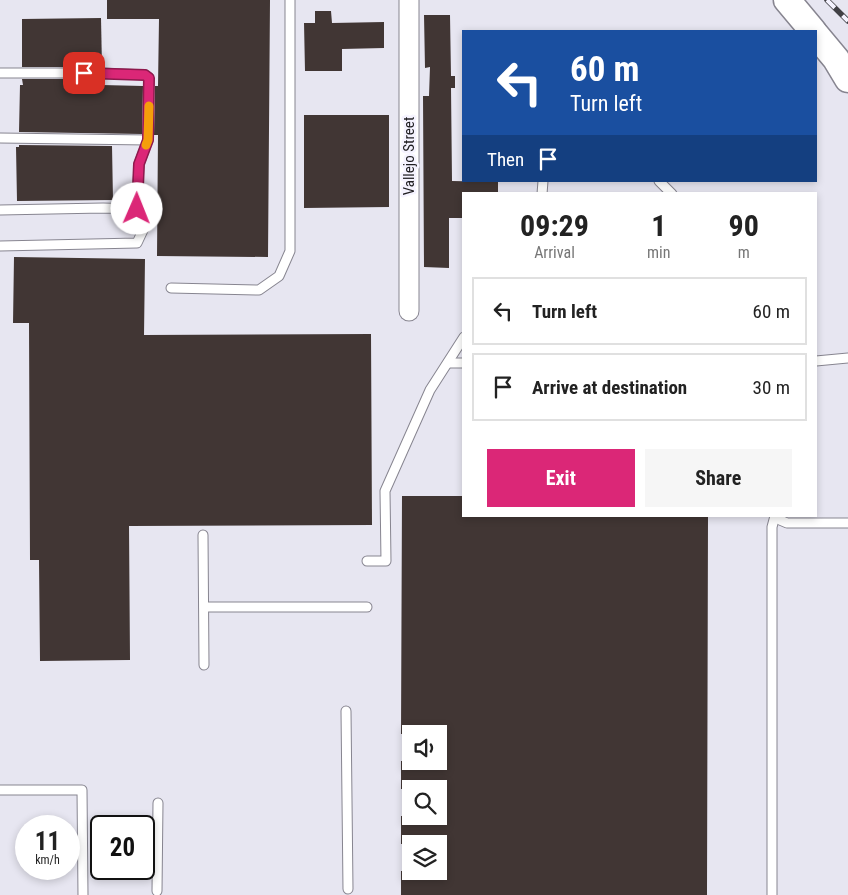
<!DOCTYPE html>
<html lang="en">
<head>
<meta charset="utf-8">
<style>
	:root { --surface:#fff; --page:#f6f6f6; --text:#222; --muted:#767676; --line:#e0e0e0; --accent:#db2777 }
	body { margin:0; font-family:"Roboto Condensed",sans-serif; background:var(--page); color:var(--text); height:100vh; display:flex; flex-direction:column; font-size:19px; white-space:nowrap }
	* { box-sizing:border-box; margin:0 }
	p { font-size:16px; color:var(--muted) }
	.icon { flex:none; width:28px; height:28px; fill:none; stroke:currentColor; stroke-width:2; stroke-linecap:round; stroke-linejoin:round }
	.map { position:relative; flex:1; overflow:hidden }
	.details { position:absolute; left:462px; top:192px; width:355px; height:325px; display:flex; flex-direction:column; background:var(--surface); border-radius:0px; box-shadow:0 2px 8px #0003 }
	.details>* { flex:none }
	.guide { position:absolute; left:462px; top:30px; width:355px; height:152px; border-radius:0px; box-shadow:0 2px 8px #0003; background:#1a4fa0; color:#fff; overflow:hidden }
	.tools { position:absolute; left:402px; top:725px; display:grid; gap:10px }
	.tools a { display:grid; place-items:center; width:45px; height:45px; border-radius:0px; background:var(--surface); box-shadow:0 2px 8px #0003; font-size:25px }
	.speed { position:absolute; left:15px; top:815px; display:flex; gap:10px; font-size:25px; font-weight:700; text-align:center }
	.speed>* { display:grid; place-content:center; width:65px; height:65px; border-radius:50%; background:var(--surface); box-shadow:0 2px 8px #0003; line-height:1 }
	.speed small { font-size:12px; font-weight:400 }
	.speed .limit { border:2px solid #111; border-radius:8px; background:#fff; color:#111 }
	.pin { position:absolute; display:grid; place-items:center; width:42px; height:42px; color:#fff; margin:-21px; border-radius:10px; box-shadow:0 2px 8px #0006 }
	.me { position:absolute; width:55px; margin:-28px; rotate:1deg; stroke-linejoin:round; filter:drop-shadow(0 0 4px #0008) }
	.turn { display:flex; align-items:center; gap:18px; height:105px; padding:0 25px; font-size:22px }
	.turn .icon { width:65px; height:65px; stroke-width:2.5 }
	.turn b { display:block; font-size:35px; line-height:42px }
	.then { display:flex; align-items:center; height:48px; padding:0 25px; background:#0003; gap:10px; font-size:19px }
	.eta { display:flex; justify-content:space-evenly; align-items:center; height:85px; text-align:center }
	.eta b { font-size:30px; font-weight:700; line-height:35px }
	.cta { display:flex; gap:10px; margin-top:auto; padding:10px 25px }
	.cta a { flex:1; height:58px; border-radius:0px; background:var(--accent); color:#fff; font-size:20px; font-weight:700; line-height:58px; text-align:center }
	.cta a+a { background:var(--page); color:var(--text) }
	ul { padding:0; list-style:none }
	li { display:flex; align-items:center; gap:15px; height:68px; margin:0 10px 8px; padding:0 15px; border:2px solid var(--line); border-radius:0px }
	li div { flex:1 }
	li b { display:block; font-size:19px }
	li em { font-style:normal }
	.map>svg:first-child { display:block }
	.building { fill:#413634 }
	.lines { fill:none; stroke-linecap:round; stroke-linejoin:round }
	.lane-casing { stroke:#878590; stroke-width:11 }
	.street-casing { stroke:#878590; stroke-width:21 }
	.secondary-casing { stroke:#878590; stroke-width:29 }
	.lane { stroke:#fff; stroke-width:9 }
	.street { stroke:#fff; stroke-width:19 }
	.secondary { stroke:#fff; stroke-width:26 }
	.rail-casing { stroke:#414045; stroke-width:5.5 }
	.rail { stroke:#f5f3ff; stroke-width:4; stroke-dasharray:11; stroke-linecap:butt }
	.route-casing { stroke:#8e194d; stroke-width:12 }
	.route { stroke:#db2777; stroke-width:9 }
	.slow { stroke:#f59e0b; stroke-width:9 }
	.labels { text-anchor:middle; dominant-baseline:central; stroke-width:5; stroke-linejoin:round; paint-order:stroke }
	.street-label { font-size:15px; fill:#1e1d21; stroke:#f5f3ff }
</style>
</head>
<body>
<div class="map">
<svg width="848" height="895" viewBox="0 0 848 895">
	<rect width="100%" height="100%" fill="#e7e6f1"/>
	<g class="building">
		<polygon points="107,0 270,0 268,257 157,256 158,135 154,135 155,86 158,86 159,19 107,19"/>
		<polygon points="315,11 331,11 332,23 384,22 384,48 342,49 342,71 305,71 304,23 315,23"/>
		<polygon points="424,15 450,15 451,76 455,76 455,88 451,88 452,181 498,182 498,194 464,194 464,218 449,218 449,268 424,267 423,96 429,96 430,67 425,68"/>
		<polygon points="101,18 102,67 22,67 22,19"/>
		<polygon points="22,79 102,79 102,85 143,86 142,134 19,132 20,85 23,85"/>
		<polygon points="304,115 389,115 389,207 304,208"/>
		<polygon points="19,145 112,146 113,200 17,201 16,147 19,147"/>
		<polygon points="14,257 145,259 144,335 371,334 372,525 129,526 130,660 40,661 39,560 30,560 29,323 13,323"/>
		<polygon points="402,496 464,496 464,516 708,516 707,895 401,895 401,871 439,871 439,844 401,844 401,816 439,816 439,789 401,789 401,761 439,761 439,734 401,734"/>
	</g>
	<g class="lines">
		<g class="lane-casing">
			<g id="lane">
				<polyline points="0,73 101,73 145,75 149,78 148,140 139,164 137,209"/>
				<polyline points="0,138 148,140"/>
				<polyline points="659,181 672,194"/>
				<polyline points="542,194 543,181"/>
				<polyline points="0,210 103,208 137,209 144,216 145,226 137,243 0,246"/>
				<polyline points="171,288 259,290 279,276 290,251 290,0"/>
				<polyline points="816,361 848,358"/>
				<polyline points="448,363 464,363"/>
				<polyline points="776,516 780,520 787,523 848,523"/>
				<polyline points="203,535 204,665"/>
				<polyline points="367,561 386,561 385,491 430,390 464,337"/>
				<polyline points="204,607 367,607"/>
				<polyline points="346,711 348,889"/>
				<polyline points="0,790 82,790 83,895"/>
				<polyline points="157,891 158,803"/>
				<polyline points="772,895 772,527 775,516"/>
			</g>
		</g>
		<g class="street-casing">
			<polyline id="street" points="409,0 409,311"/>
		</g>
		<g class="secondary-casing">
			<g id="secondary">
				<polyline points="787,0 813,31"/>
				<polyline points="816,35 836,59 848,79"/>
			</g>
		</g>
		<use href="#lane" class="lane"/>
		<use href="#street" class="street"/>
		<use href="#secondary" class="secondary"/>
		<g class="rail-casing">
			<polyline id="rail" points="827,0 848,21"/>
		</g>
		<use href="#rail" class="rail"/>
	</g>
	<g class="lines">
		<g class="route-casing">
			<polyline id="route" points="84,73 145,75 149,78 148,140 139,164 137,209"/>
		</g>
		<use href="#route" class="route"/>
		<polyline class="slow" points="146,145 148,140 149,106"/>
	</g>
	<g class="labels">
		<g class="street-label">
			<text transform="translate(409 156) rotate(-90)">Vallejo Street</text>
		</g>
	</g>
</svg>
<div class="tools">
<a><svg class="icon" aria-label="sound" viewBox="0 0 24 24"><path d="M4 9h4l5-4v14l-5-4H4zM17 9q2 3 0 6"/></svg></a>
<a><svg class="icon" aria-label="search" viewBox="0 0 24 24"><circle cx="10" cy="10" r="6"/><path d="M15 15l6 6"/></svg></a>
<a><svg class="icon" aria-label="layers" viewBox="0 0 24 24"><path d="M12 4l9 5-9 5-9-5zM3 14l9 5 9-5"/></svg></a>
</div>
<div class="speed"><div>11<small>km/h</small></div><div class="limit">20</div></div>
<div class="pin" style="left:84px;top:73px;background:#d93025"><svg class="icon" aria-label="arrive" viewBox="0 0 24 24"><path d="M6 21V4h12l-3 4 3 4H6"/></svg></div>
<svg class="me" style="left:137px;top:209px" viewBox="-20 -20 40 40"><circle r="19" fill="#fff"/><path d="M0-13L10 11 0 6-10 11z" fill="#db2777"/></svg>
<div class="guide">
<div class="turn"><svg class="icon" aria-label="left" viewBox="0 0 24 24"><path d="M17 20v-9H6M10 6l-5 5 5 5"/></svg><div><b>60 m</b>Turn left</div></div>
<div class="then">Then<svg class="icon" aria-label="arrive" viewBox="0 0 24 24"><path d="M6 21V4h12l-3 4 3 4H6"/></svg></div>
</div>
<section class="details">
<div class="eta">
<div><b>09:29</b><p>Arrival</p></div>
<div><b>1</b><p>min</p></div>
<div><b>90</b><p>m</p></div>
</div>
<ul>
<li><svg class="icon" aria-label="left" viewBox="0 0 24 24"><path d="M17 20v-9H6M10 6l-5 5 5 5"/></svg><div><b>Turn left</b></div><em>60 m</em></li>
<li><svg class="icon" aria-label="arrive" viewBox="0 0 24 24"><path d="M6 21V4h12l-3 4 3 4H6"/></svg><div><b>Arrive at destination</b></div><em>30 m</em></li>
</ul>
<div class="cta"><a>Exit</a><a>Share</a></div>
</section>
</div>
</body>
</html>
